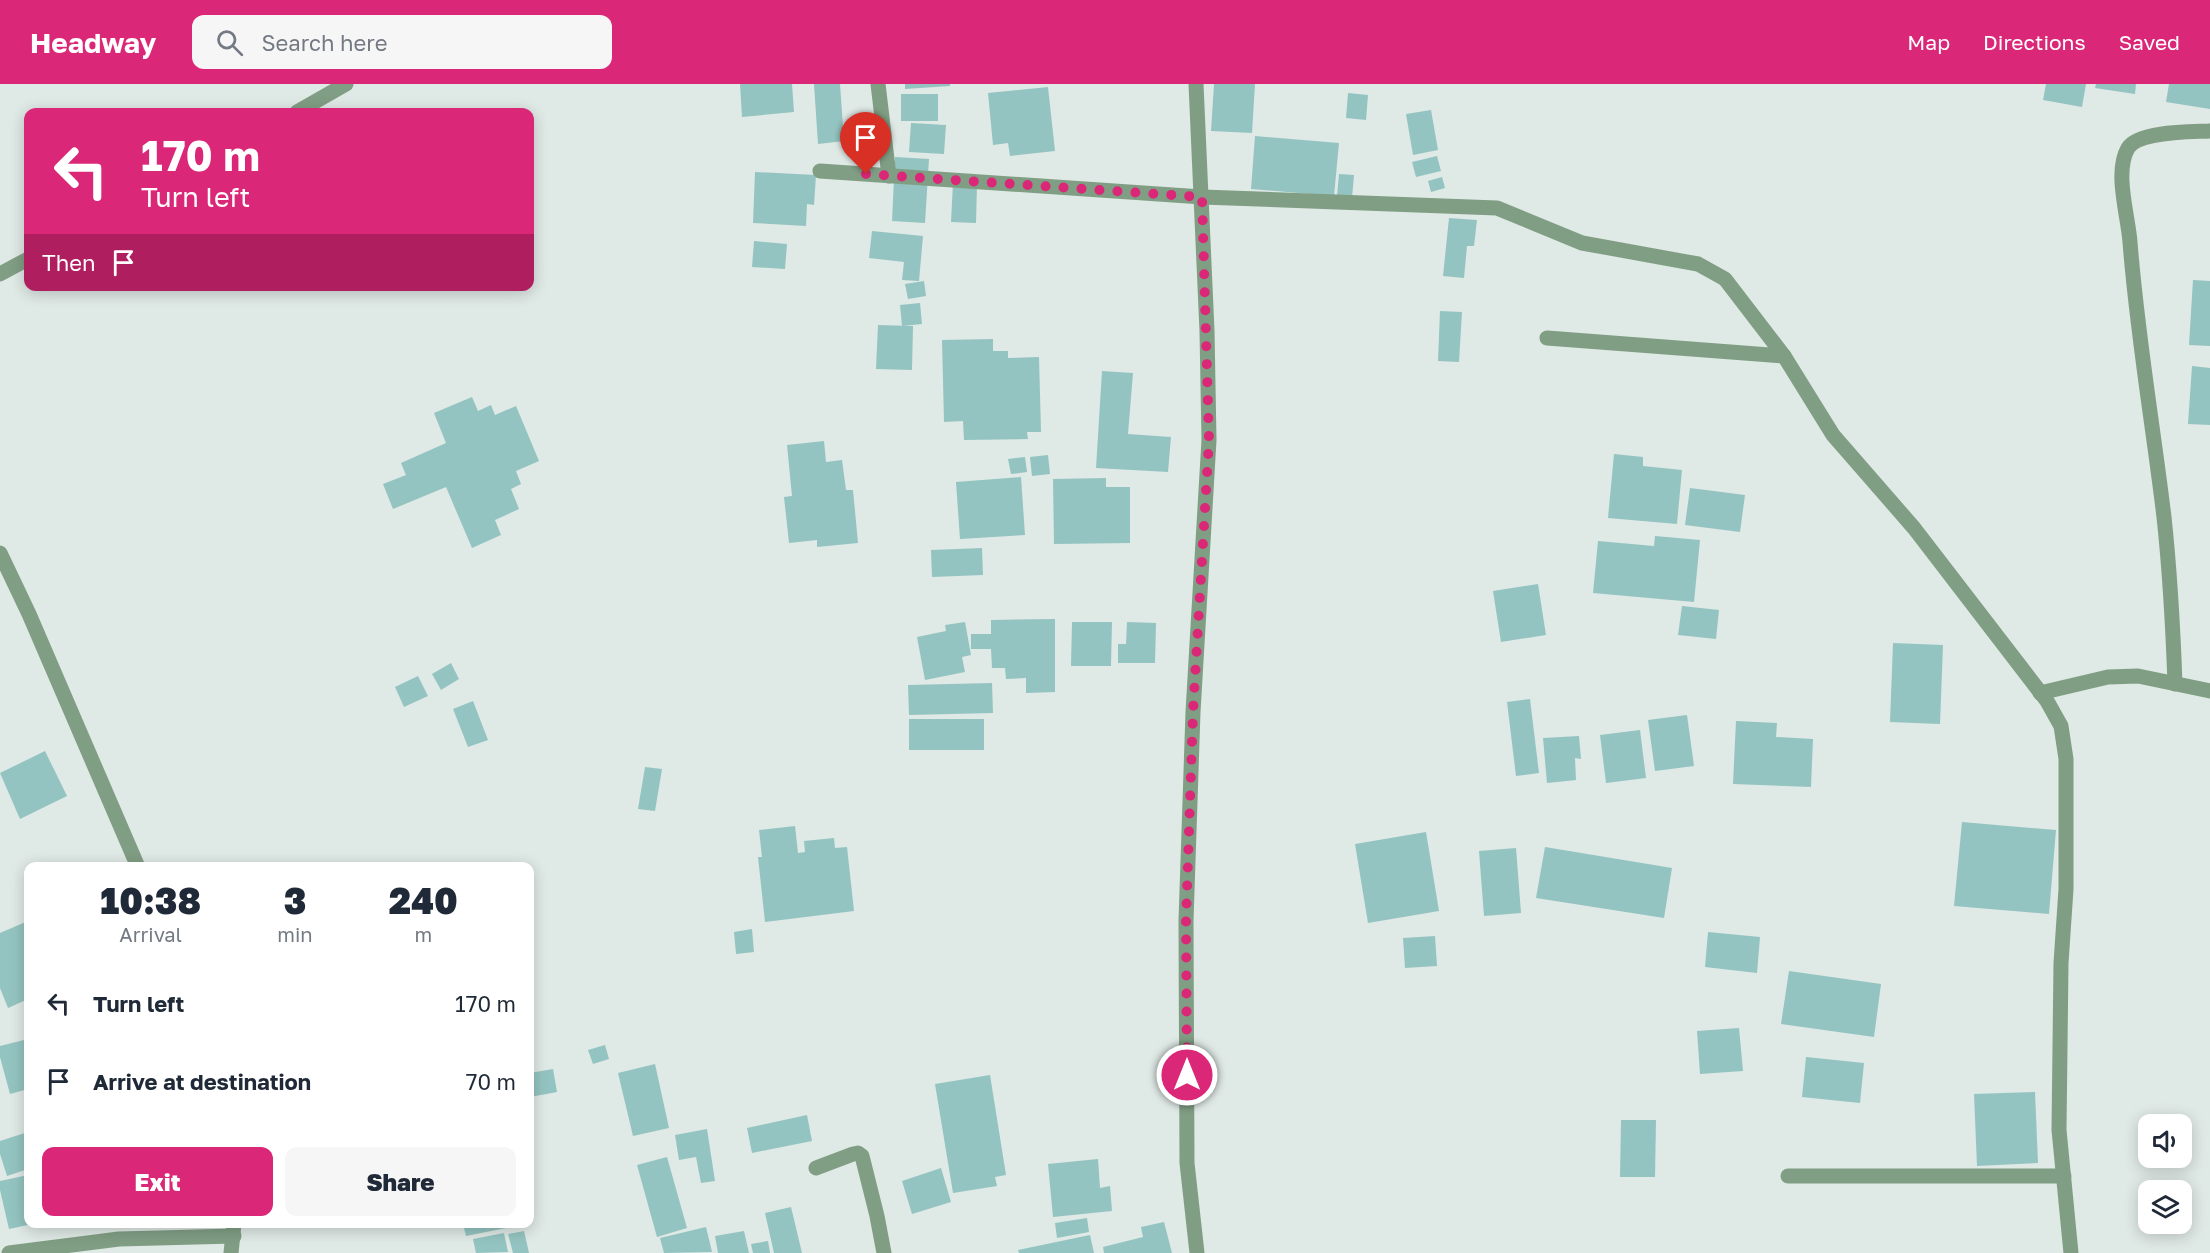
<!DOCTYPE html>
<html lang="en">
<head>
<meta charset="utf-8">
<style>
	:root { --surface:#fff; --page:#f6f6f7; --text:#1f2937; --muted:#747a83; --accent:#db2777 }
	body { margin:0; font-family:"Golos Text",sans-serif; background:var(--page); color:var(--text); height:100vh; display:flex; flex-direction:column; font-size:22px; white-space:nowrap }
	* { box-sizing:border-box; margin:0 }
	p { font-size:20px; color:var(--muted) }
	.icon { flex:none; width:33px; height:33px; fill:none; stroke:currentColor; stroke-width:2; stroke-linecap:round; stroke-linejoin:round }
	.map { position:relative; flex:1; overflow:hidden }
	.panel { position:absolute; left:24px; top:778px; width:510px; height:366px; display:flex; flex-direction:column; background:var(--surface); border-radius:12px; box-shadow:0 3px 15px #0003 }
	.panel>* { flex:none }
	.hud { position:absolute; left:24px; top:24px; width:510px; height:183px; border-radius:12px; box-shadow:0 3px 15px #0003; background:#db2777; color:#fff; overflow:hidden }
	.controls { position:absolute; left:2138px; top:1030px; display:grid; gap:12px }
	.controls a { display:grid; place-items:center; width:54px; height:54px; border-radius:12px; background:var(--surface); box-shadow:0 3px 15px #0003; font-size:30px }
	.pin { position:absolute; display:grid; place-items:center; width:51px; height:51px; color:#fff; margin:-62px -26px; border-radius:50% 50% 50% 0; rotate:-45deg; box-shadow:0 0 6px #0007 }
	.pin .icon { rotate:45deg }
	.me { position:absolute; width:66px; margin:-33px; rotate:0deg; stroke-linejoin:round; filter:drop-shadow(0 0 4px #0008) }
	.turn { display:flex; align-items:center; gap:21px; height:126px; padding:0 18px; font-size:27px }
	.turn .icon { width:78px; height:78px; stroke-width:2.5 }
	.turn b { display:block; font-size:42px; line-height:51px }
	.then { display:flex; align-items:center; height:57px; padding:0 18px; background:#0003; gap:12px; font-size:22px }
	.eta { display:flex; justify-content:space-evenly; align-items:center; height:102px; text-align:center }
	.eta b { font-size:36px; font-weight:800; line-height:42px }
	.button { display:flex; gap:12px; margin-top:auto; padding:12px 18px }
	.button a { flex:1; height:69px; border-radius:12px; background:var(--accent); color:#fff; font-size:24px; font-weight:800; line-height:69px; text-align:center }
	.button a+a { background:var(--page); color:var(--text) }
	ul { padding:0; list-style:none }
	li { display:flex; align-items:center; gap:18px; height:78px; padding:0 18px }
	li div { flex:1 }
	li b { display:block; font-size:22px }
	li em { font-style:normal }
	header { display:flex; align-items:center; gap:36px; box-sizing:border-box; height:84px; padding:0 30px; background:var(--accent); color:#fff }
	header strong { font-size:28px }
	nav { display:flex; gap:33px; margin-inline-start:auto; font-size:21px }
	.search { width:420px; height:54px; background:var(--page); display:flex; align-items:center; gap:15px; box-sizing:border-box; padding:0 21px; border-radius:12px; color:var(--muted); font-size:22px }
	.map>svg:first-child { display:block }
	.building { fill:#94c4c1 }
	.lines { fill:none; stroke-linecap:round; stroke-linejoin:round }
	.service { stroke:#809e84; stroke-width:15 }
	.minor { stroke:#809e84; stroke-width:15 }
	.tertiary { stroke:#809e84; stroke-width:15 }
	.route { stroke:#db2777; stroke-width:10; stroke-dasharray:0 18 }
</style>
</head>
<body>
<header>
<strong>Headway</strong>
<div class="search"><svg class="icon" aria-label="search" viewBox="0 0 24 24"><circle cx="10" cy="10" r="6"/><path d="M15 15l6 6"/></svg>Search here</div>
<nav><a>Map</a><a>Directions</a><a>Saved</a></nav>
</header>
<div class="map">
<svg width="2210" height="1169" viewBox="0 0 2210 1169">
	<rect width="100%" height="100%" fill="#dfe9e5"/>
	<g class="building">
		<polygon points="740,0 792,0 794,28 742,33"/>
		<polygon points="814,0 840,0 844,57 818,60"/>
		<polygon points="905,0 950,0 950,2 905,5"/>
		<polygon points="1214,0 1255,0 1252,49 1211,47"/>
		<polygon points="2046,0 2086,0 2082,23 2043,16"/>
		<polygon points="2096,0 2136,0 2135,10 2095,4"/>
		<polygon points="2169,0 2210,0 2210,25 2166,18"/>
		<polygon points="1048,3 1055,67 1010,72 1008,59 993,61 988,9"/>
		<polygon points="1348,9 1368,11 1366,36 1346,34"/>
		<rect x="901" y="10" width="37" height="27"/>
		<polygon points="1431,26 1438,66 1413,71 1406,30"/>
		<polygon points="911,39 946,41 944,70 909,68"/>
		<polygon points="1255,52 1339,59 1334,112 1251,105"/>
		<polygon points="1437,72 1441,87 1416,93 1412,78"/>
		<polygon points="895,73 929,75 925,139 892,137"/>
		<polygon points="755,88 816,91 814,121 807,120 806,142 753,139"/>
		<polygon points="1339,90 1354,91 1352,114 1337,112"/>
		<polygon points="1442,93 1445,104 1431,108 1428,97"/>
		<polygon points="953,99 977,100 976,139 951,138"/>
		<polygon points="1449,134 1477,136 1474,162 1467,162 1464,194 1443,192"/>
		<polygon points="872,147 923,152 919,197 902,196 904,178 869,174"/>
		<polygon points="754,157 787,160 785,185 752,183"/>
		<polygon points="2193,196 2210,197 2210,262 2189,261"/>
		<polygon points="924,197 926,212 908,215 905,200"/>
		<polygon points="920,219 922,240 902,242 900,221"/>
		<polygon points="1440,227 1462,228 1459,278 1438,277"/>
		<polygon points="878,241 913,242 912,286 876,285"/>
		<polygon points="993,255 993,267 1008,267 1008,274 1039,273 1041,348 1027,348 1028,355 964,356 963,337 944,338 942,256"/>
		<polygon points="2192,282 2210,284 2210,341 2188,340"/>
		<polygon points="1102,287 1133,289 1128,350 1171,353 1168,388 1096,384"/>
		<polygon points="472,313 478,327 491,321 495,331 516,322 539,377 516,387 521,400 511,405 519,425 495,436 501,451 472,464 446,403 393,425 383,400 406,391 401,379 446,359 434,329"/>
		<polygon points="824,357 826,378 842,376 846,406 853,406 858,459 817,463 817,456 789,459 784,413 792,412 787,361"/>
		<polygon points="1614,370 1643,373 1643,382 1682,386 1677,440 1608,434"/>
		<polygon points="1048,371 1050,390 1032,392 1030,373"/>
		<polygon points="1025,373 1027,388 1011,390 1008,375"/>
		<polygon points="1021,393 1025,451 960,455 956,398"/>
		<polygon points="1106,394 1106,403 1130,403 1130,459 1054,460 1053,395"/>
		<polygon points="1690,404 1745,411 1740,448 1685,441"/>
		<polygon points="1655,452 1700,456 1694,518 1593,509 1598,457 1654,462"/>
		<polygon points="982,464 983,491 932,493 931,466"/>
		<polygon points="1538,500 1546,551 1501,558 1493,507"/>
		<polygon points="1682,522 1719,526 1716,555 1678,551"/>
		<polygon points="1055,535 1055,608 1026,609 1026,594 1006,595 1005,584 992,584 991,565 971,565 971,550 991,550 991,536"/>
		<polygon points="965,538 971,571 962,573 965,588 925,596 917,553 946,547 945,541"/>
		<polygon points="1072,538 1112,538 1111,582 1071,582"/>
		<polygon points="1127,538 1156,539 1155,579 1118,579 1118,560 1126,560"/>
		<polygon points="1893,559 1943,561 1940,640 1890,638"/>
		<polygon points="451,579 459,595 441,606 432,590"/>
		<polygon points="418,592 428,612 404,623 395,603"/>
		<polygon points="992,599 993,629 909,631 908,601"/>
		<polygon points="1530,615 1539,689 1516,692 1507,618"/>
		<polygon points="473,617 488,656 468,663 453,625"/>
		<polygon points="1687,631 1694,682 1655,687 1648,636"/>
		<rect x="909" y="635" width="75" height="31"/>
		<polygon points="1736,637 1777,639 1776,653 1813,655 1811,703 1733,700"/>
		<polygon points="1640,646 1646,694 1606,699 1600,651"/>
		<polygon points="1579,652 1581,675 1575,674 1576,696 1547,699 1543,654"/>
		<polygon points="45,667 67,712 20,735 0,689"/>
		<polygon points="645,683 662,685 655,727 638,725"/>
		<polygon points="1962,738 2056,746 2049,830 1954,822"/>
		<polygon points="795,742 798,769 805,768 804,757 834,754 835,764 847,763 854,827 765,838 758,773 762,773 759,746"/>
		<polygon points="1426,748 1439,827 1368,839 1355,760"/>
		<polygon points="1545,763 1672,784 1664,834 1536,814"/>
		<polygon points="1516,764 1521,829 1484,832 1479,767"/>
		<polygon points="28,837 28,915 8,924 0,904 0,849"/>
		<polygon points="752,845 754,868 736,870 734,848"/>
		<polygon points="1708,848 1760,853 1757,889 1705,883"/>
		<polygon points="1435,852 1437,882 1405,884 1403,854"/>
		<polygon points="1789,887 1881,900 1874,953 1781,940"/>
		<polygon points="1739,944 1743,987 1700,990 1697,947"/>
		<polygon points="24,956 28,971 28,1005 10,1010 0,973 0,962"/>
		<polygon points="605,961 609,975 593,980 588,966"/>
		<polygon points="1806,973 1864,979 1860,1019 1802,1013"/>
		<polygon points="655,980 669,1044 633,1052 618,989"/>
		<polygon points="553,985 557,1008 530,1013 530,989"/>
		<polygon points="990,991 1006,1091 995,1093 997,1102 953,1109 935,1000"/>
		<polygon points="2035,1008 2038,1079 1977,1082 1974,1010"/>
		<polygon points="807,1031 812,1057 752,1069 747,1044"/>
		<polygon points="1621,1036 1656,1036 1655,1093 1620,1093"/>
		<polygon points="707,1045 715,1097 701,1099 696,1073 679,1076 675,1051"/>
		<polygon points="28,1048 28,1085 7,1092 0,1070 0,1057"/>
		<polygon points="667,1073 687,1144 657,1153 637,1081"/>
		<polygon points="1098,1075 1100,1104 1110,1102 1112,1127 1053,1133 1048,1080"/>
		<polygon points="941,1084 951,1118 912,1130 902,1097"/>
		<polygon points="28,1091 28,1141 9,1145 0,1106 0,1097"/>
		<polygon points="791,1123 802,1169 774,1169 765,1129"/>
		<polygon points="1087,1134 1089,1148 1057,1154 1055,1139"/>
		<polygon points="1164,1138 1172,1169 1104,1169 1103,1163 1143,1153 1141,1143"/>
		<polygon points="463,1140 517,1140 517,1142 466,1152"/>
		<polygon points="706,1143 712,1168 664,1169 660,1154"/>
		<polygon points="524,1147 529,1169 513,1169 508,1150"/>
		<polygon points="744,1147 749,1169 718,1169 715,1152"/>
		<polygon points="504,1149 508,1168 476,1169 473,1155"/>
		<polygon points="1090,1151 1094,1169 1019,1169 1018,1166"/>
		<polygon points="768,1157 770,1169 753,1169 751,1160"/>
	</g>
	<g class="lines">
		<g class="service">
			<polyline points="297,28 346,0"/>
			<polyline points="0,190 28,175"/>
		</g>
		<g class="minor">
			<polyline points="878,0 889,92"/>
			<polyline points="1196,0 1207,247 1209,356 1193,628 1186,837 1187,1079 1197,1169"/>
			<polyline points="820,87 1202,113 1497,124 1582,159 1698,180 1725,195 1784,272 1833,351 1914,444 2047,617 2061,642 2066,675 2066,805 2061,879 2059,1046 2071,1169"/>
			<polyline points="1547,254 1784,272"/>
			<path d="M2175,600C2173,544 2170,489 2164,433C2153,341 2137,250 2130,158C2128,131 2114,88 2128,64C2139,47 2191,48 2210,47"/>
			<polyline points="2040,609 2108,593 2138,592 2210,607"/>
			<polyline points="816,1084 853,1070 858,1069 862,1072 877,1132 884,1169"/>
			<polyline points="1788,1092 2064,1092"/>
			<polyline points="9,1169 119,1155 234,1152"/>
		</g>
		<g class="tertiary">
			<polyline points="0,469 29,530 138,783"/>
			<polyline points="231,1169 234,1140"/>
		</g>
	</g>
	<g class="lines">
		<polyline class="route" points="866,90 1202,113 1209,356 1193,628 1186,837 1187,991"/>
	</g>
</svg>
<div class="controls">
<a><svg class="icon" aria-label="sound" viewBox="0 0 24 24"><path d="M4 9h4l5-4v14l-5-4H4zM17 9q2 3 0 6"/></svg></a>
<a><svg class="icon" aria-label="layers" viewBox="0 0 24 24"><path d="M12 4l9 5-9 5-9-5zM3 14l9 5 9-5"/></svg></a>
</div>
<div class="pin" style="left:866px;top:90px;background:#d93025"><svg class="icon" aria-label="arrive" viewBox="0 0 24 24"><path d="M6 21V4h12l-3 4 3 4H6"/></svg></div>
<svg class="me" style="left:1187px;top:991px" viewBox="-20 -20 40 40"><circle r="17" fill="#db2777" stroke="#fff" stroke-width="3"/><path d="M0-11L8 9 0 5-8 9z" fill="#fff"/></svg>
<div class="hud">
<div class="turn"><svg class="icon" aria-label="left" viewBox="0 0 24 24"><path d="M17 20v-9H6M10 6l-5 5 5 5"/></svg><div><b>170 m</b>Turn left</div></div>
<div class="then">Then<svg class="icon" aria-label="arrive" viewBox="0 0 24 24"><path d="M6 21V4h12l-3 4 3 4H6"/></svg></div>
</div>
<section class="panel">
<div class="eta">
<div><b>10:38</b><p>Arrival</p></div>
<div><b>3</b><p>min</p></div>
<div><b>240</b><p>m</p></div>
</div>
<ul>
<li><svg class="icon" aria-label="left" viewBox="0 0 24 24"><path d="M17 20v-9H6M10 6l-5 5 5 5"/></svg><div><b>Turn left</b></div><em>170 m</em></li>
<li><svg class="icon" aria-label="arrive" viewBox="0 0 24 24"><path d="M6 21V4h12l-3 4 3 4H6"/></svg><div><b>Arrive at destination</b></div><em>70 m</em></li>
</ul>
<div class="button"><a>Exit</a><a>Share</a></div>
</section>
</div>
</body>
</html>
